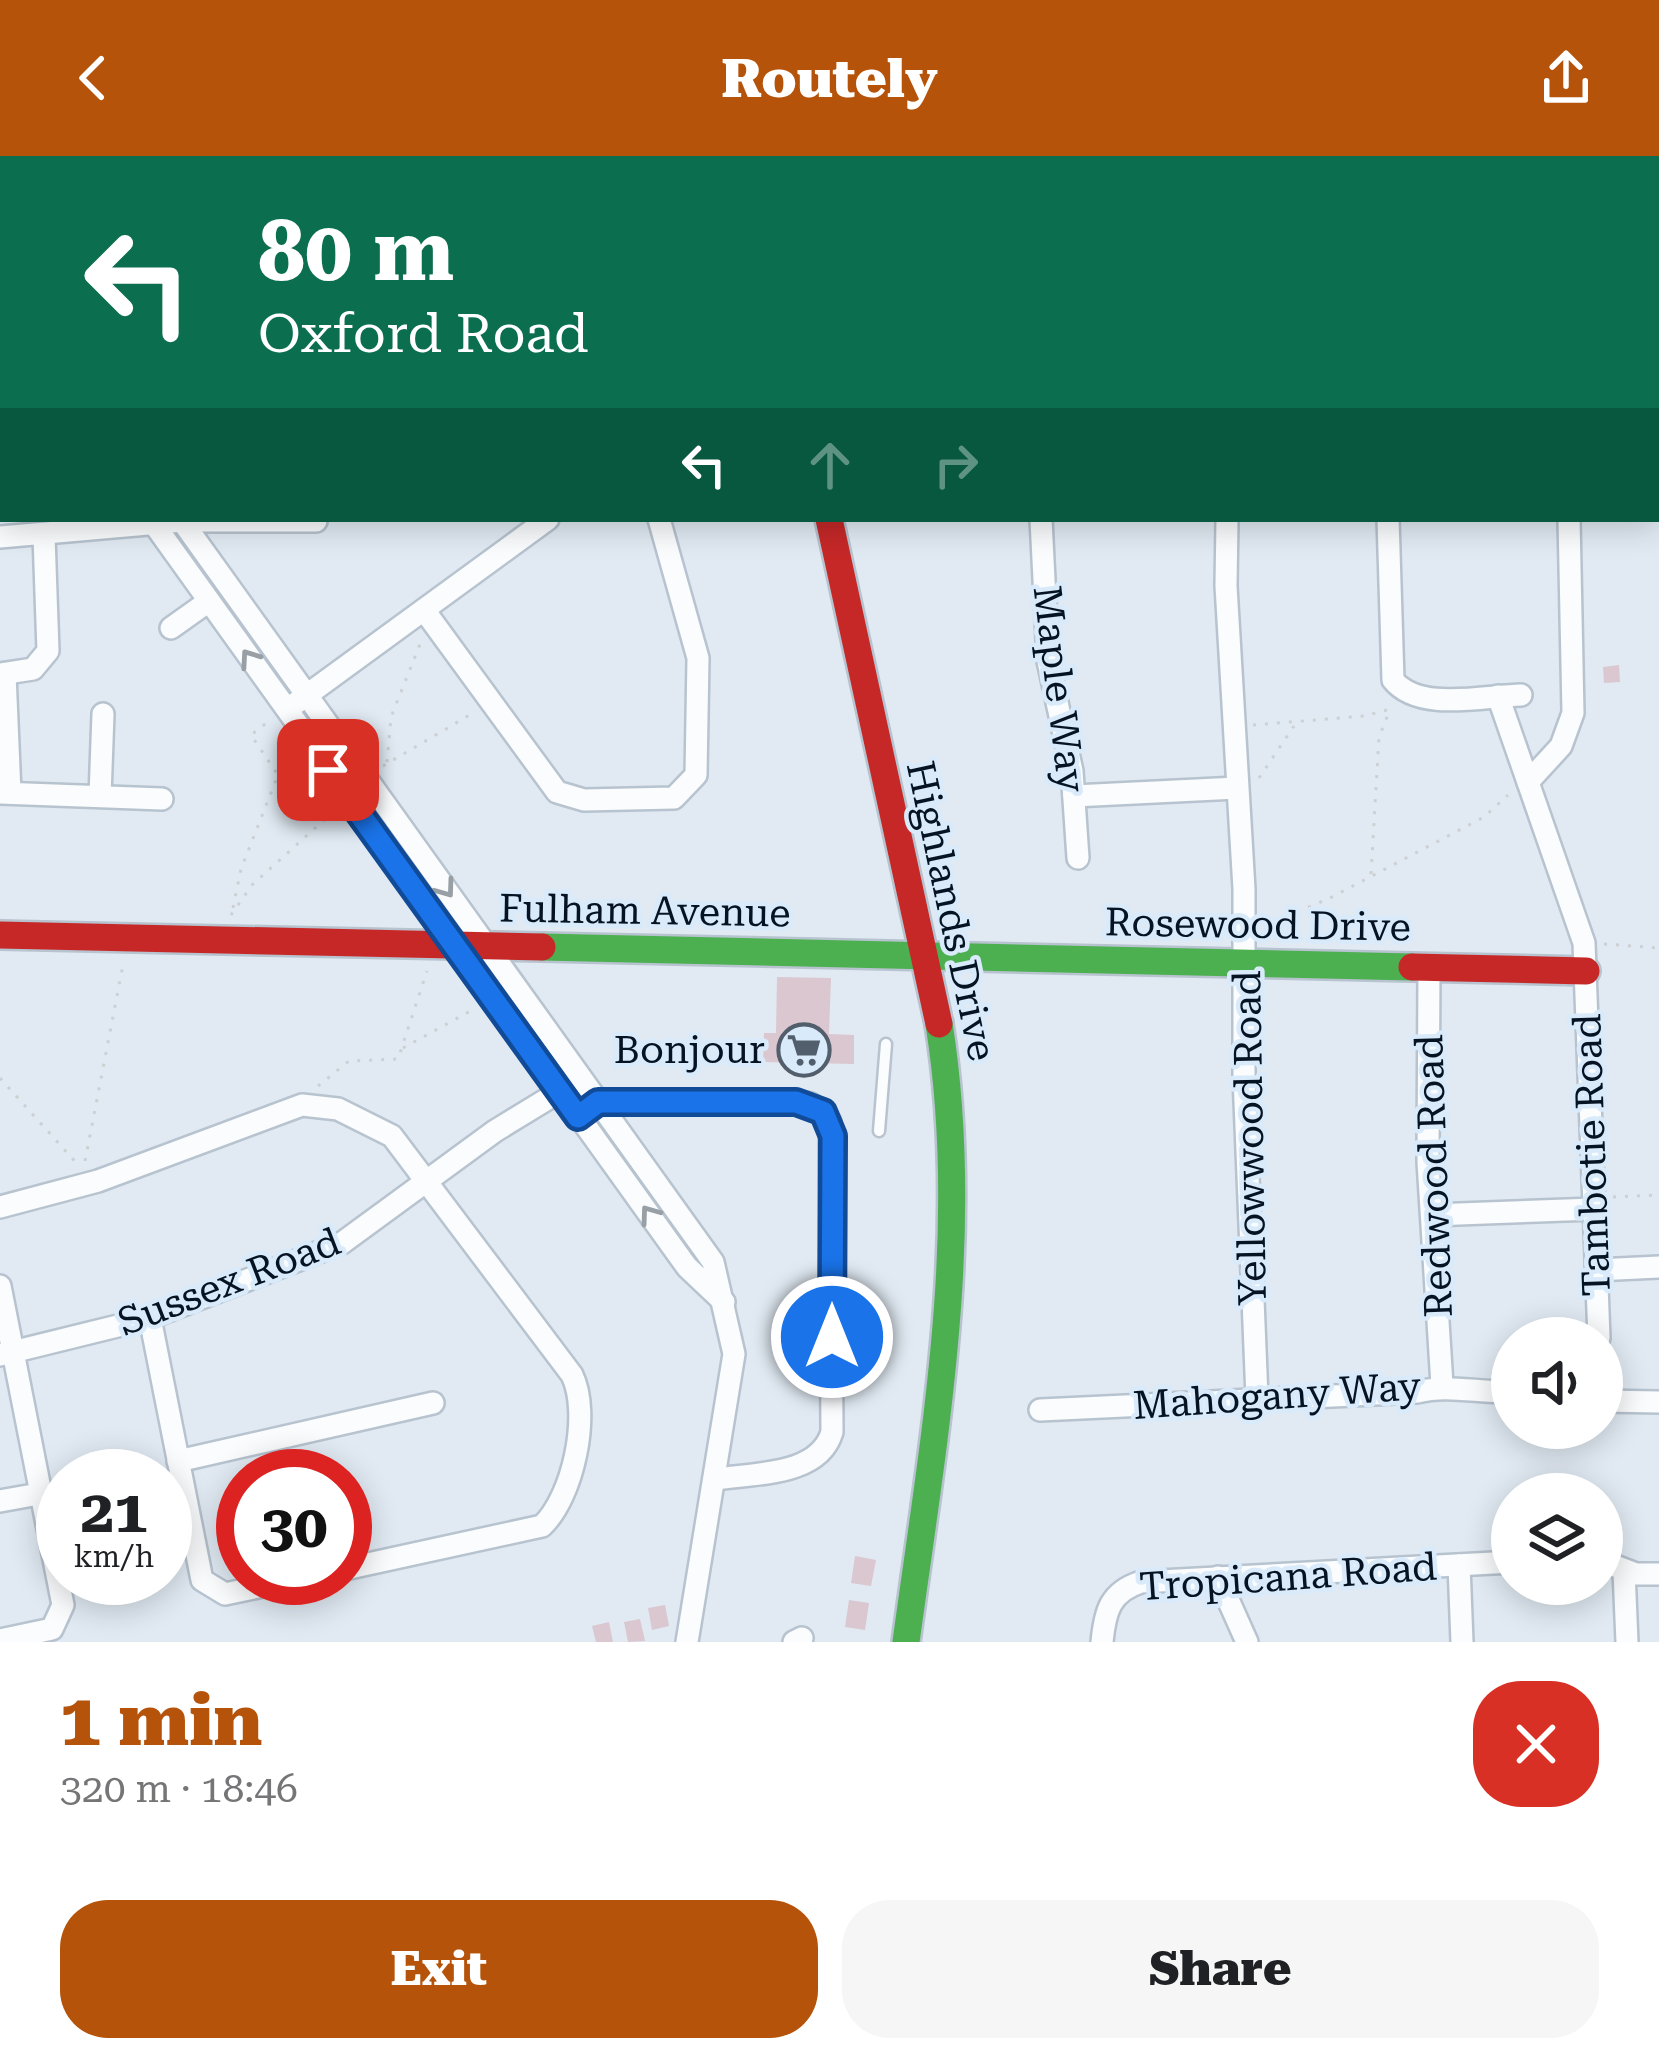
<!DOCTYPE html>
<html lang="en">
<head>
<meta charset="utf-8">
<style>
	:root { --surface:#fff; --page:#f6f6f6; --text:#202124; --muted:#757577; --accent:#b45309 }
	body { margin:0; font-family:"Roboto Serif",serif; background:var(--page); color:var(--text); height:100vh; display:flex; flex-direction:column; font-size:45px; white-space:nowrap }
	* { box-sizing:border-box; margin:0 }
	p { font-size:39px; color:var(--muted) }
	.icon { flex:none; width:66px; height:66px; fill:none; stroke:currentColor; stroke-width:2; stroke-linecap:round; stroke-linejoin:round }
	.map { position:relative; height:1486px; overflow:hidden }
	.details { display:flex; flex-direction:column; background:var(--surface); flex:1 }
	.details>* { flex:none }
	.top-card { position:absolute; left:0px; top:0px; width:1659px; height:366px; box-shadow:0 6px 30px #0003; background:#0b6e4f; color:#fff; overflow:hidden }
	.buttons { position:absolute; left:1491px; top:1161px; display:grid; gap:24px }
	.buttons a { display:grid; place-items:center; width:132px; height:132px; border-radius:50%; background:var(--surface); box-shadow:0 6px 30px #0003; font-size:60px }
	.speed { position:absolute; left:36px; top:1293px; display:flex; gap:24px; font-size:60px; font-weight:700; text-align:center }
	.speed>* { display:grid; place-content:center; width:156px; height:156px; border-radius:50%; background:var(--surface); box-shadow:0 6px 30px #0003; line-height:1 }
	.speed small { font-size:30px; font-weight:400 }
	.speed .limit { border:18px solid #d22; background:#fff; color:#111 }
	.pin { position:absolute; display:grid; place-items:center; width:102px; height:102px; color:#fff; margin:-51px; border-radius:24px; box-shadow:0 6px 18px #0006 }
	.me { position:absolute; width:132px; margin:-66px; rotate:0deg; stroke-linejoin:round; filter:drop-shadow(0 0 9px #0008) }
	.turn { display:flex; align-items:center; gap:42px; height:252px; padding:0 60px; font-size:54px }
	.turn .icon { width:156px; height:156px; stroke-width:2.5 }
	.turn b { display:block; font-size:84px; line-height:102px }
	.lanes { display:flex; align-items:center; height:114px; padding:0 60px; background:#0003; justify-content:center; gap:60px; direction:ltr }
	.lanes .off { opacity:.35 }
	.round { display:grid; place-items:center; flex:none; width:126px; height:126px; border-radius:48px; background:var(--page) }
	.summary { display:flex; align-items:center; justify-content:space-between; height:204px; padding:0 60px }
	h1 { font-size:72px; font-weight:800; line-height:90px; color:var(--accent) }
	.action { display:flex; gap:24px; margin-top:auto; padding:24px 60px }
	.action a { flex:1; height:138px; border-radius:48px; background:var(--accent); color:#fff; font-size:48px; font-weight:800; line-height:138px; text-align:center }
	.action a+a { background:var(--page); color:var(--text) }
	header { display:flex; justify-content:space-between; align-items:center; height:156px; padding:0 60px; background:var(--accent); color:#fff; font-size:54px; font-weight:800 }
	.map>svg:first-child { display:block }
	.green { fill:#e6caa7 }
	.building { fill:#dac7cf }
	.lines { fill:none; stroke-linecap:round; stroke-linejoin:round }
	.lane-casing { stroke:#b7c3cf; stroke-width:15 }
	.street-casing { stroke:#b7c3cf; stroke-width:26 }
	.fast-casing { stroke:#b7c3cf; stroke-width:32 }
	.slow-casing { stroke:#b7c3cf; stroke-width:32 }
	.jam-casing { stroke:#b7c3cf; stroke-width:32 }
	.path { stroke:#cdd0d3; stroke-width:3; stroke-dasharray:3 9; stroke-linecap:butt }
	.lane { stroke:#fafcfd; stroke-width:10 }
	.street { stroke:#fafcfd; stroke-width:21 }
	.fast { stroke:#4caf50; stroke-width:27 }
	.slow { stroke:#ffc107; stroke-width:27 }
	.jam { stroke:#c62828; stroke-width:27 }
	.oneway { stroke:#989fa5 }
	.route-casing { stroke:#114b97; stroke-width:30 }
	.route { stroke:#1a73e8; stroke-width:21 }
	.labels { text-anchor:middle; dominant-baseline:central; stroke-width:9; stroke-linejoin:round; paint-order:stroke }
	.street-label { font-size:39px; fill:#051322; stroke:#d9eafb }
	.poi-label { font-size:39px; fill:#051322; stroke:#d9eafb; text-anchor:end }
</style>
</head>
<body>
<header><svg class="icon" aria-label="back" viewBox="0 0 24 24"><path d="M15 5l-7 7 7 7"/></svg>Routely<svg class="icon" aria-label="share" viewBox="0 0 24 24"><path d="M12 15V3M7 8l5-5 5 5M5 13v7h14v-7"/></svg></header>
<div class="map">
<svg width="1659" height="1486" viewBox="0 0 1659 1486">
	<rect width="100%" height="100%" fill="#e1eaf3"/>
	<polygon class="green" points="830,0 1534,0 1534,3 831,3"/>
	<g class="building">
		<polygon points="1619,509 1620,526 1604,527 1603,511"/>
		<polygon points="777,821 831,822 829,878 854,879 854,908 763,906 764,877 776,877"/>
		<polygon points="855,1400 876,1404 871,1430 851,1427"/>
		<polygon points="849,1444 869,1447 865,1474 845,1471"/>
		<polygon points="665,1449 669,1470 652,1474 648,1452"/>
		<polygon points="640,1463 645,1485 628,1486 624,1466"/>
		<polygon points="609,1466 613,1486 596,1486 592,1470"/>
	</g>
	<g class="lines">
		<g class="lane-casing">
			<g id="lane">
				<polyline points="1656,165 1659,165"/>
				<polyline points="879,975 886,888"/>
			</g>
		</g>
		<g class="street-casing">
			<g id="street">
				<polyline points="1556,0 1556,3"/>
				<polyline points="1041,363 1048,505 1072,615 1078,702"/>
				<polyline points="1227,363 1226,430 1244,733 1244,921 1257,1242"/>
				<path d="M1388,363L1393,524C1419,556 1482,540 1521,539"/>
				<polyline points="182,365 713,1106 734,1198 687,1486"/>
				<polyline points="154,368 687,1111 724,1146"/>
				<polyline points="0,381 182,365 316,365"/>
				<polyline points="424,454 557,636 584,644 674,642 696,619 698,502 659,363"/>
				<polyline points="171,472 209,445"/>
				<polyline points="0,518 33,513 48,495 44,380"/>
				<polyline points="5,518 10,637"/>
				<polyline points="1498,540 1584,787 1599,1182"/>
				<polyline points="296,547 548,363"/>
				<polyline points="1528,626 1561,590 1573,557 1569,363"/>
				<polyline points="0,637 162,643"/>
				<polyline points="100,640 103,558"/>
				<polyline points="1074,640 1237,632"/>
				<polyline points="1429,811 1428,1006 1442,1229"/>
				<path d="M589,952L598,947L796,945L811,948L830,966L832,1276C819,1320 756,1317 716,1323"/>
				<path d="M0,1051L98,1025L302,949L338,953L392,980L572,1219C591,1258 573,1341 542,1370L345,1413"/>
				<polyline points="1432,1059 1594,1053"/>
				<polyline points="1596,1114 1659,1111"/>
				<polyline points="0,1130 63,1449 52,1473 0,1484"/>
				<polyline points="150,1162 202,1424 225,1438 301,1422"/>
				<polyline points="0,1199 150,1162 342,1087 495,975 567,931"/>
				<polyline points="1602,1245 1659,1246"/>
				<path d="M1040,1254L1417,1236C1447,1228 1479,1237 1512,1236"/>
				<polyline points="178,1305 433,1247"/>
				<polyline points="0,1345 39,1338"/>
				<polyline points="1602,1405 1636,1418 1659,1418"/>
				<polyline points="1459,1409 1462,1486"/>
				<polyline points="1624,1415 1627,1486"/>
				<polyline points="1218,1421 1247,1486"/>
				<polyline points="794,1486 802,1482"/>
				<path d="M1102,1486C1105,1455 1110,1436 1141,1426L1512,1406"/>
			</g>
		</g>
		<g class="fast-casing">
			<g id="fast">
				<polyline points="739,0 739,3"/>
				<polyline points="383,3 394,0"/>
				<polyline points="0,90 3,89"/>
				<polyline points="542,791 1412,811"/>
				<path d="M906,1486C934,1281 972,1075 939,868"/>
			</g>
		</g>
		<g class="slow-casing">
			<g id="slow">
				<polyline points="715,0 716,3"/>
				<polyline points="629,3 640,0"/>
			</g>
		</g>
		<g class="jam-casing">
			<g id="jam">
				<polyline points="0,152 3,151"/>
				<polyline points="829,363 939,868"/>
				<polyline points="0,779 542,791"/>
				<polyline points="1412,811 1586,815"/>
			</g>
		</g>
		<g class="path">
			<polyline points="1253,569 1364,560 1391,553"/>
			<polyline points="387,606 391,561 422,483"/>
			<polyline points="383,610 473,557"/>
			<polyline points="1259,622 1294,570"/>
			<polyline points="1371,718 1379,581 1389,556"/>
			<polyline points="233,752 241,713 278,619 251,579 269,565"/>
			<polyline points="231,759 252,729 333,656"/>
			<polyline points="1264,770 1330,742 1484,661 1508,639"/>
			<polyline points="1604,788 1659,792"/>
			<polyline points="403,892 474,853"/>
			<polyline points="0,922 79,1010"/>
			<polyline points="318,930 349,905 398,903 427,815"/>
			<polyline points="85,1005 123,809"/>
			<polyline points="1613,1041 1659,1039"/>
		</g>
		<use href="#lane" class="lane"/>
		<use href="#street" class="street"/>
		<use href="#fast" class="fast"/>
		<use href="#slow" class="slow"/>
		<use href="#jam" class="jam"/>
	</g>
	<defs><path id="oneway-chevron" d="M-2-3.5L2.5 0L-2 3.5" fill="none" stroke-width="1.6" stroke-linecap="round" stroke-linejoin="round" transform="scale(3)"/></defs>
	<g class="oneway">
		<use href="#oneway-chevron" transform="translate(249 502) rotate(-125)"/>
		<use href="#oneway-chevron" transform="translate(446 733) rotate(54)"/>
		<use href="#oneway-chevron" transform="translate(649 1058) rotate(-126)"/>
	</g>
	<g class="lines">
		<g class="route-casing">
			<polyline id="route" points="328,614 578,961 598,946 796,946 823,956 833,980 832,1181"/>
		</g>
		<use href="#route" class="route"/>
	</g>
	<defs>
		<g id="supermarket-ring" transform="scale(2.7)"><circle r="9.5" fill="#d9eafb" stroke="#525e6b" stroke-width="1.5"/><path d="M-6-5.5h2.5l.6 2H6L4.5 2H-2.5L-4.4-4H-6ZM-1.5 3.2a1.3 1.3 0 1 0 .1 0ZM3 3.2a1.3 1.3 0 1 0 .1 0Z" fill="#525e6b"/></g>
	</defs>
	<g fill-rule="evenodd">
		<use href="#supermarket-ring" x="804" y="894"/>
	</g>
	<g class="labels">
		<g class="street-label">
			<text transform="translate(1059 533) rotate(83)">Maple Way</text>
			<text transform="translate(645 755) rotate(1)">Fulham Avenue</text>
			<text transform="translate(951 755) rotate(78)">Highlands Drive</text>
			<text transform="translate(1258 769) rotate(1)">Rosewood Drive</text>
			<text transform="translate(1250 982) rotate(-91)">Yellowwood Road</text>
			<text transform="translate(1592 999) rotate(-92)">Tambotie Road</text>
			<text transform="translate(1434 1020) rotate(-92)">Redwood Road</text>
			<text transform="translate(229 1126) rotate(-21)">Sussex Road</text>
			<text transform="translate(1277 1240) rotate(-4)">Mahogany Way</text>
			<text transform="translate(1288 1421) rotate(-4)">Tropicana Road</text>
		</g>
		<g class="poi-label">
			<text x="765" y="894">Bonjour</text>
		</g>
	</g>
</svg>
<div class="buttons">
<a><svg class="icon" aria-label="sound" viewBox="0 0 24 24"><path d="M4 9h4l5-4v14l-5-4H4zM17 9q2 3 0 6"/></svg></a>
<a><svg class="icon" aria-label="layers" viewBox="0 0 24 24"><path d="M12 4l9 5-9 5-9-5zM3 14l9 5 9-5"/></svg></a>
</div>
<div class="speed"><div>21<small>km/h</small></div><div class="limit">30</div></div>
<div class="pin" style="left:328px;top:614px;background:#d93025"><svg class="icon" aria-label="arrive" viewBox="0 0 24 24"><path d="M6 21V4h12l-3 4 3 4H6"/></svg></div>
<svg class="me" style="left:832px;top:1181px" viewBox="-20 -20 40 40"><circle r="17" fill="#1a73e8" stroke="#fff" stroke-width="3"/><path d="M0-11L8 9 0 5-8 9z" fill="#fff"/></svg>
<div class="top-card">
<div class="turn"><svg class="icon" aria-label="left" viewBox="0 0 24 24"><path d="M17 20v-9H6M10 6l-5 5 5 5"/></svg><div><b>80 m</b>Oxford Road</div></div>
<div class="lanes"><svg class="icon" aria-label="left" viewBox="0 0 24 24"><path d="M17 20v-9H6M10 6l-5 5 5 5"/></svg><svg class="icon off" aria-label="ahead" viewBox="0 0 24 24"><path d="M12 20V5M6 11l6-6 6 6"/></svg><svg class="icon off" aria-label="right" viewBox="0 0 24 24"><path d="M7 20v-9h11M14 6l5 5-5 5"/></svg></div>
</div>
</div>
<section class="details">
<div class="summary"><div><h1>1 min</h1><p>320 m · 18:46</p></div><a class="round" style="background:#d93025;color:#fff"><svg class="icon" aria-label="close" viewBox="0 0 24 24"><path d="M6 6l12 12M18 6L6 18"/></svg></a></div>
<div class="action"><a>Exit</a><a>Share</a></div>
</section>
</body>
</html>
